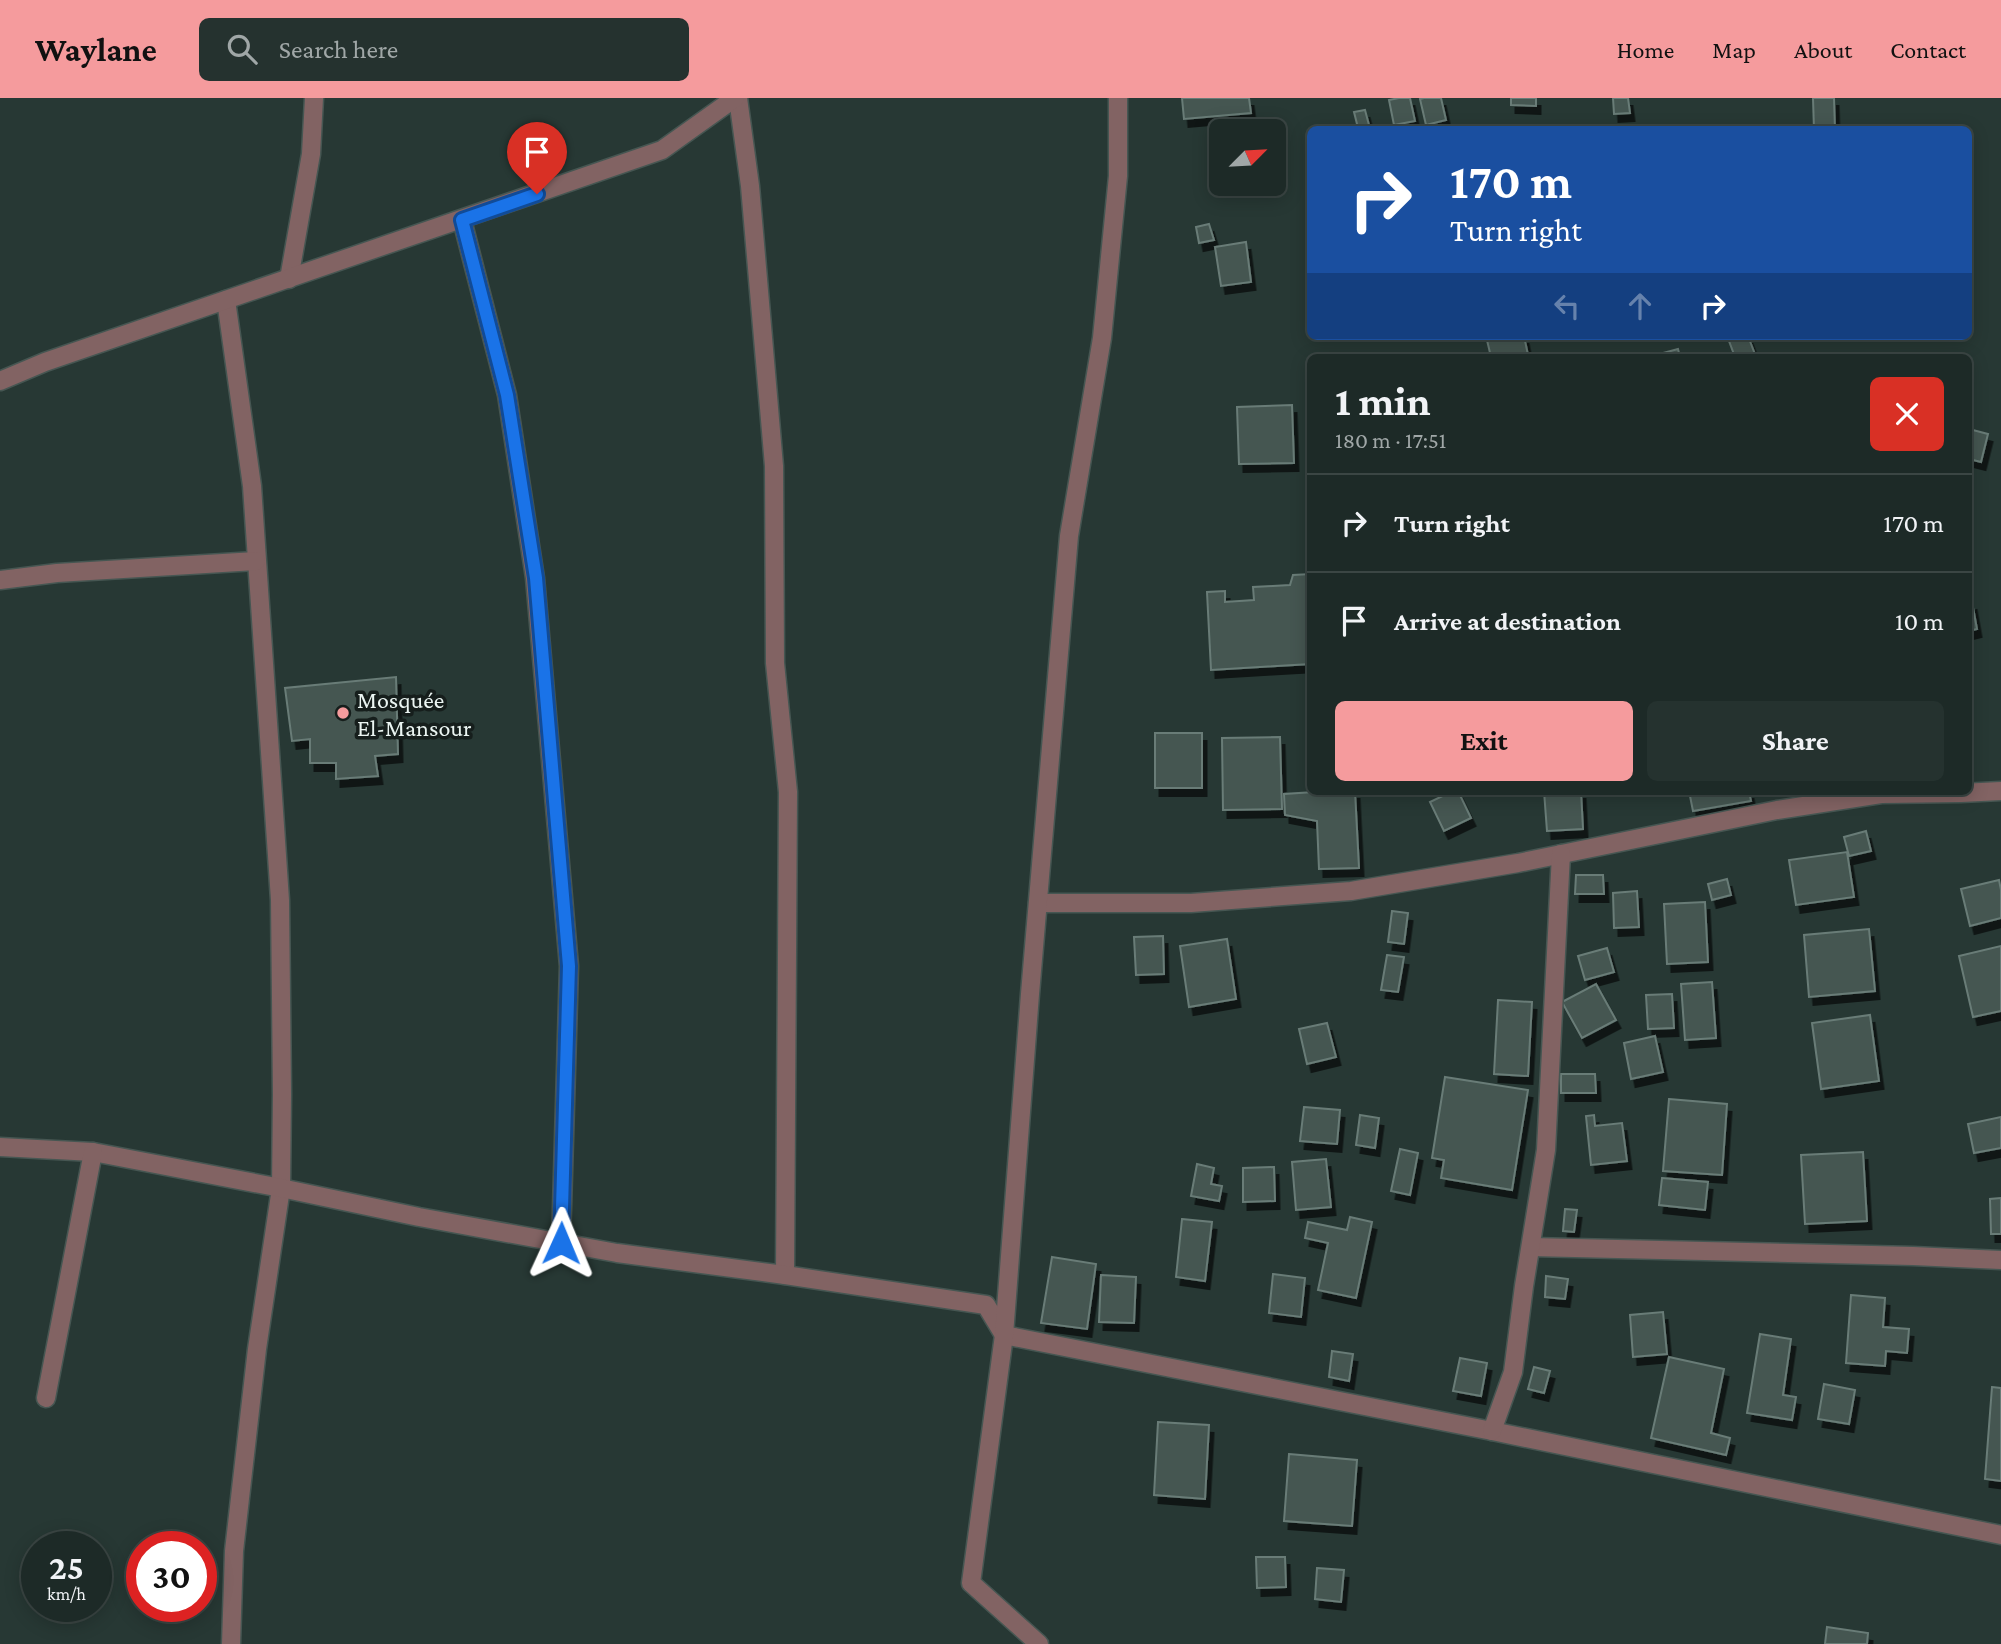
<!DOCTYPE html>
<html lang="en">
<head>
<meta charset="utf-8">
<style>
	:root { --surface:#1d2a27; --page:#25322f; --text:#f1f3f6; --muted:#a0a7a7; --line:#3b4644; --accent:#f59b9d }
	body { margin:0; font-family:"Crimson Pro",serif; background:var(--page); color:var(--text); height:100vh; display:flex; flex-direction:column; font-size:26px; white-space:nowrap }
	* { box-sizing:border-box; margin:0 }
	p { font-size:23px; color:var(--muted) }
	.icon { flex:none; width:38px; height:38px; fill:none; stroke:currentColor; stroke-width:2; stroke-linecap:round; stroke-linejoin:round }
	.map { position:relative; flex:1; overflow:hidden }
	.side { position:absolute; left:1307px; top:256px; width:665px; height:441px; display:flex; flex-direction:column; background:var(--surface); border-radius:10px; box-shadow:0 4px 18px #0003,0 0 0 2px var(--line) }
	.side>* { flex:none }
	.banner { position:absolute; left:1307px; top:28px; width:665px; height:214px; border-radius:10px; box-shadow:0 4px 18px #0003,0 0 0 2px var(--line); background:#1a4fa0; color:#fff; overflow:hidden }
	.needle { width:46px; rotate:66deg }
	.controls { position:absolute; left:1209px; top:21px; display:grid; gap:14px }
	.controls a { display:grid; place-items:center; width:77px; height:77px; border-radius:10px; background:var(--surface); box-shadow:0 4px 18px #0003,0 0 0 2px var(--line); font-size:35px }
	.speed { position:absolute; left:21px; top:1433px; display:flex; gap:14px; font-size:35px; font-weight:700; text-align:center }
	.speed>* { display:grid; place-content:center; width:91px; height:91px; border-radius:50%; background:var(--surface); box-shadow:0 4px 18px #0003,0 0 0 2px var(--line); line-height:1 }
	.speed small { font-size:18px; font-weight:400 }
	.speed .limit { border:10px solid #d22; background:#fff; color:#111 }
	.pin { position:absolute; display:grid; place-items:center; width:60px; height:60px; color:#fff; margin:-72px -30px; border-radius:50% 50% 50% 0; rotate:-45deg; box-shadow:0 0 7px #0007 }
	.pin .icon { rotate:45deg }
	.me { position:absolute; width:77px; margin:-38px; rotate:1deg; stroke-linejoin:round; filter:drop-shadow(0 0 5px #0008) }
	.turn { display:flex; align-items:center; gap:24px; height:147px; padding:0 28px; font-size:32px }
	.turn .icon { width:91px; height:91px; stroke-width:2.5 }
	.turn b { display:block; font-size:49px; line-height:60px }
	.lanes { display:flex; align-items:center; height:66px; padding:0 28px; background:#0003; justify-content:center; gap:35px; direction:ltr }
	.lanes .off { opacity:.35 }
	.round { display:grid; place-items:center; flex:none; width:74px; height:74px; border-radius:10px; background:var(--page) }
	.headline { display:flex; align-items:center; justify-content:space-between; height:119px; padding:0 28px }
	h1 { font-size:42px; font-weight:700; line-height:52px }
	.cta { display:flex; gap:14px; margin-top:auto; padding:14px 28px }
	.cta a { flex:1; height:80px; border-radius:10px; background:var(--accent); color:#111; font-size:28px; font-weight:700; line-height:80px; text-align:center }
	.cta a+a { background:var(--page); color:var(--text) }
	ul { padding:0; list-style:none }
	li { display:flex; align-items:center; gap:21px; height:98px; padding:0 28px; border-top:2px solid var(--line) }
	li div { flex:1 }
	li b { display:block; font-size:26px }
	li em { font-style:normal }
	header { display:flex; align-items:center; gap:42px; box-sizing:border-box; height:98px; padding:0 35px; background:var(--accent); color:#111 }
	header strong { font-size:33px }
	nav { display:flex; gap:38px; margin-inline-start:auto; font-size:24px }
	.search { width:490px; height:63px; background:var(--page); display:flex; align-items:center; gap:18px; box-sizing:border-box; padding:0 24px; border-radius:10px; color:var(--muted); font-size:26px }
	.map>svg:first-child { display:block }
	.building { fill:#445651; stroke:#697c77; stroke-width:2; filter:url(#shadow) }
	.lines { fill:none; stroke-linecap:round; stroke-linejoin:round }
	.street-casing { stroke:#465652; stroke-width:21 }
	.street { stroke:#826363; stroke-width:18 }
	.route-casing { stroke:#114b97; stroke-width:18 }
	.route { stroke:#1a73e8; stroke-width:12 }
	.poi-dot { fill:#f59b9d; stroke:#161e1c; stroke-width:2.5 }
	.labels { text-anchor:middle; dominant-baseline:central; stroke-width:7; stroke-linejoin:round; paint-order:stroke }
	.poi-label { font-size:24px; fill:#ebf5f2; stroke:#161e1c; text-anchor:start }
</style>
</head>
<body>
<header>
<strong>Waylane</strong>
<div class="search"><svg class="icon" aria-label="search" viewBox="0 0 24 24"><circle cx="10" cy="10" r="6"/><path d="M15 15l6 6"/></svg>Search here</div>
<nav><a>Home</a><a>Map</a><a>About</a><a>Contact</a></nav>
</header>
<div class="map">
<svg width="2001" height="1546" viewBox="0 0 2001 1546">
	<defs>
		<filter id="shadow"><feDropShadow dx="4.5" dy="8" stdDeviation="0" flood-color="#0009"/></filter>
	</defs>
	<rect width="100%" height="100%" fill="#273834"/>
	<g class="building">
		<polygon points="1182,0 1249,0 1251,15 1184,21"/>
		<polygon points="1399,0 1410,0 1415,23 1394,27 1389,2"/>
		<polygon points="1424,0 1441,0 1446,22 1426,27 1420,1"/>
		<polygon points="1511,0 1536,0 1536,8 1511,7"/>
		<polygon points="1613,0 1628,0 1630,15 1614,16"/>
		<polygon points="1813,0 1834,0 1835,32 1814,32"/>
		<polygon points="1365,12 1369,27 1358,30 1354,14"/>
		<polygon points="1209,126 1214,142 1199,145 1196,129"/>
		<polygon points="1246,144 1251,184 1221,188 1215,149"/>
		<polygon points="1486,238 1524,238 1528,257 1518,259 1491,259"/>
		<polygon points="1742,238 1748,238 1756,259 1735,259 1729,243"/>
		<polygon points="1678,251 1680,259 1657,259 1656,257"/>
		<polygon points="1292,307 1294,365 1239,366 1237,309"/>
		<polygon points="1969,331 1988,336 1981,364 1969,361"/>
		<polygon points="1311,476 1311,566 1211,572 1207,494 1225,493 1225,504 1254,502 1253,489 1290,487 1293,477"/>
		<polygon points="1972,504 1977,531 1969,533 1969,505"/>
		<polygon points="396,579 398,656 375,658 378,678 336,681 336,665 310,665 310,641 292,643 285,590"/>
		<rect x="1155" y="635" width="47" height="55"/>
		<polygon points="1280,639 1282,711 1223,712 1222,640"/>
		<polygon points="1330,693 1355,693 1359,770 1319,771 1317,723 1285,717 1284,696"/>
		<polygon points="1453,693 1458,693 1471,720 1444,733 1430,704"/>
		<polygon points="1544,693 1581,693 1583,731 1547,733"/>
		<polygon points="1689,693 1749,693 1751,703 1693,713"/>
		<polygon points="1866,733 1871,753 1849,758 1844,739"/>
		<polygon points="1847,754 1854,799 1796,807 1789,762"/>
		<polygon points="1576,777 1603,777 1604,796 1575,796"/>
		<polygon points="1727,781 1731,797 1712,802 1708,786"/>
		<polygon points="1999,782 2001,792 2001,820 1970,828 1961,791"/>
		<polygon points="1637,793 1639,829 1614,830 1613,795"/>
		<polygon points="1705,804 1708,864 1667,866 1664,806"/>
		<polygon points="1392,813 1408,815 1404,846 1388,844"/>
		<polygon points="1869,831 1875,893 1809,899 1804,837"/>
		<polygon points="1163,838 1164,876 1136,877 1134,839"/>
		<polygon points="1227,841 1236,901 1189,909 1180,848"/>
		<polygon points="2001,848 2001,913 1973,919 1959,858"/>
		<polygon points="1607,850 1614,874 1585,882 1578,858"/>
		<polygon points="1387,857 1404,859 1398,894 1381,892"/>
		<polygon points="1712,884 1716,940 1685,942 1681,886"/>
		<polygon points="1596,886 1616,922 1582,940 1562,904"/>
		<polygon points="1672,896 1674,930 1648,931 1646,897"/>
		<polygon points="1498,902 1532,904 1528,978 1494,976"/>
		<polygon points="1870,917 1879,983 1821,991 1812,925"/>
		<polygon points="1327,925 1336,959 1307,966 1299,931"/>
		<polygon points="1655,938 1663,974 1631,981 1624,945"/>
		<polygon points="1561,976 1595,976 1596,995 1561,995"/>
		<polygon points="1445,979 1528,992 1512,1092 1441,1080 1444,1062 1432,1060"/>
		<polygon points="1669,1001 1727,1006 1722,1077 1663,1073"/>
		<polygon points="1304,1009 1340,1012 1337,1046 1300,1043"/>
		<polygon points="1360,1017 1379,1020 1375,1050 1356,1047"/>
		<polygon points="1594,1017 1595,1028 1622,1025 1627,1063 1591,1067 1586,1018"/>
		<polygon points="2001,1019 2001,1050 1974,1055 1968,1026"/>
		<polygon points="1400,1051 1418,1055 1410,1097 1391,1093"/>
		<polygon points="1863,1054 1867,1123 1805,1126 1801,1057"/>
		<polygon points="1326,1061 1331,1109 1296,1112 1292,1064"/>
		<polygon points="1197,1066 1214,1070 1211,1086 1222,1088 1219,1103 1191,1098"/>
		<polygon points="1274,1069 1275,1103 1243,1104 1243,1070"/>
		<polygon points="1662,1080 1708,1084 1705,1112 1659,1107"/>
		<polygon points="2001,1100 2001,1136 1991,1136 1990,1101"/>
		<polygon points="1565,1111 1577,1112 1574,1134 1563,1133"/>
		<polygon points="1350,1119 1372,1124 1356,1200 1318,1192 1328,1145 1305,1140 1308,1124 1347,1132"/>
		<polygon points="1182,1121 1212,1124 1205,1183 1176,1179"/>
		<polygon points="1052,1159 1096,1166 1087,1231 1041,1225"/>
		<polygon points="1273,1176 1305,1180 1301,1219 1269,1215"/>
		<polygon points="1101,1177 1136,1179 1134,1225 1099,1224"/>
		<polygon points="1546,1178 1568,1181 1565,1201 1545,1199"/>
		<polygon points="1851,1197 1885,1200 1883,1229 1909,1231 1907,1255 1886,1253 1885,1268 1846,1265"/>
		<polygon points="1663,1214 1667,1256 1633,1259 1630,1217"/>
		<polygon points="1760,1236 1791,1241 1783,1297 1796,1299 1792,1322 1747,1315"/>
		<polygon points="1332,1253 1353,1256 1349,1283 1329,1279"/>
		<polygon points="1669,1259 1724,1271 1711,1335 1730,1340 1726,1357 1651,1340"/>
		<polygon points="1460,1260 1487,1265 1481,1298 1453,1293"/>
		<polygon points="1534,1269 1550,1273 1544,1295 1528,1291"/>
		<polygon points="1824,1286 1855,1292 1849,1326 1818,1321"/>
		<polygon points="1992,1289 2001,1290 2001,1383 1985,1381"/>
		<polygon points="1158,1324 1209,1327 1205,1401 1154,1397"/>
		<polygon points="1289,1356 1357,1362 1352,1428 1284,1423"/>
		<polygon points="1256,1459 1285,1459 1286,1489 1257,1490"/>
		<polygon points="1317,1470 1344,1472 1341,1504 1315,1501"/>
		<polygon points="1827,1529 1868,1535 1867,1546 1825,1546"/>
	</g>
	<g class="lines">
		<g class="street-casing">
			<g id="street">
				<polyline points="738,0 750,88 774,368 775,565 788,694 785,1177"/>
				<polyline points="462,122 507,297 535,480 569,868 561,1145"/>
				<polyline points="289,181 311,56 314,0"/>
				<polyline points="226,202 252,388 280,802 282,996 281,1090 257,1251 234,1453 231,1546"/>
				<polyline points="0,283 45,264 662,52 735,0"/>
				<polyline points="0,482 57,475 256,463"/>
				<polyline points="1038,805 1191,805 1351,793 1518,765 1777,712 1881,696 1961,695 2001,693"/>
				<polyline points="0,1049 93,1054 281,1090 419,1119 617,1155 785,1177 986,1207 1004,1237 1492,1333 2001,1437"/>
				<polyline points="1531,1149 1913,1158 2001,1162"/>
				<polyline points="46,1300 93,1054"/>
				<polyline points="1492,1333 1513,1274 1524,1188 1546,1052 1561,756"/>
				<polyline points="1039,1546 971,1485 1004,1237 1030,896 1069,438 1102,240 1118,78 1118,0"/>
			</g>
		</g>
		<use href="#street" class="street"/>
	</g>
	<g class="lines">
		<g class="route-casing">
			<polyline id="route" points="537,96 462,122 507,297 536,480 569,868 561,1145"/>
		</g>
		<use href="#route" class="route"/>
	</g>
	<circle class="poi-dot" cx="343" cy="615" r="7"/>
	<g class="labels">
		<g class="poi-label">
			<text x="357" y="601">Mosquée<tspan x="357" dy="28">El-Mansour</tspan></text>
		</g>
	</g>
</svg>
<div class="controls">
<a><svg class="needle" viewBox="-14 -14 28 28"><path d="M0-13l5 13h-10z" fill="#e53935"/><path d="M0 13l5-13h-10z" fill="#a0a7a7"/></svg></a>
</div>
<div class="speed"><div>25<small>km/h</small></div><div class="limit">30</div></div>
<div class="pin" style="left:537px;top:96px;background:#d93025"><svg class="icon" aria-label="arrive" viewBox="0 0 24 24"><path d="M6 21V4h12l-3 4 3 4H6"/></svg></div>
<svg class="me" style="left:561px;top:1145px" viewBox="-20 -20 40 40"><path d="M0-17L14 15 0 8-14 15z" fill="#1a73e8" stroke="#fff" stroke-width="4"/></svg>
<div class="banner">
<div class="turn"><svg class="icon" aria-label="right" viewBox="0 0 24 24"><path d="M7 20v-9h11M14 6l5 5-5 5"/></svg><div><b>170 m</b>Turn right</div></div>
<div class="lanes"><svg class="icon off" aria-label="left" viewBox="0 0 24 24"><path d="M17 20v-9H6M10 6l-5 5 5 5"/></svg><svg class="icon off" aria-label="ahead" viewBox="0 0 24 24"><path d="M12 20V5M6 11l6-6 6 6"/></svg><svg class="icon" aria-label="right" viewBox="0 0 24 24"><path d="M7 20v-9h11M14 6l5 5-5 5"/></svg></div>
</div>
<section class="side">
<div class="headline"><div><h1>1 min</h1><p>180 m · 17:51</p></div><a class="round" style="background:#d93025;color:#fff"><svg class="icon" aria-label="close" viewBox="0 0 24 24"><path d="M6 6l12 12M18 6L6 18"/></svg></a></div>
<ul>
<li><svg class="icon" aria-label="right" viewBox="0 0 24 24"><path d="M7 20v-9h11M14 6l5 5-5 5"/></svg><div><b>Turn right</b></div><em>170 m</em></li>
<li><svg class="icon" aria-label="arrive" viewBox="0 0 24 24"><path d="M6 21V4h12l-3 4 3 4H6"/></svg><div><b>Arrive at destination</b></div><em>10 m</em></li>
</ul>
<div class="cta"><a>Exit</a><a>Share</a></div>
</section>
</div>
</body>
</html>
